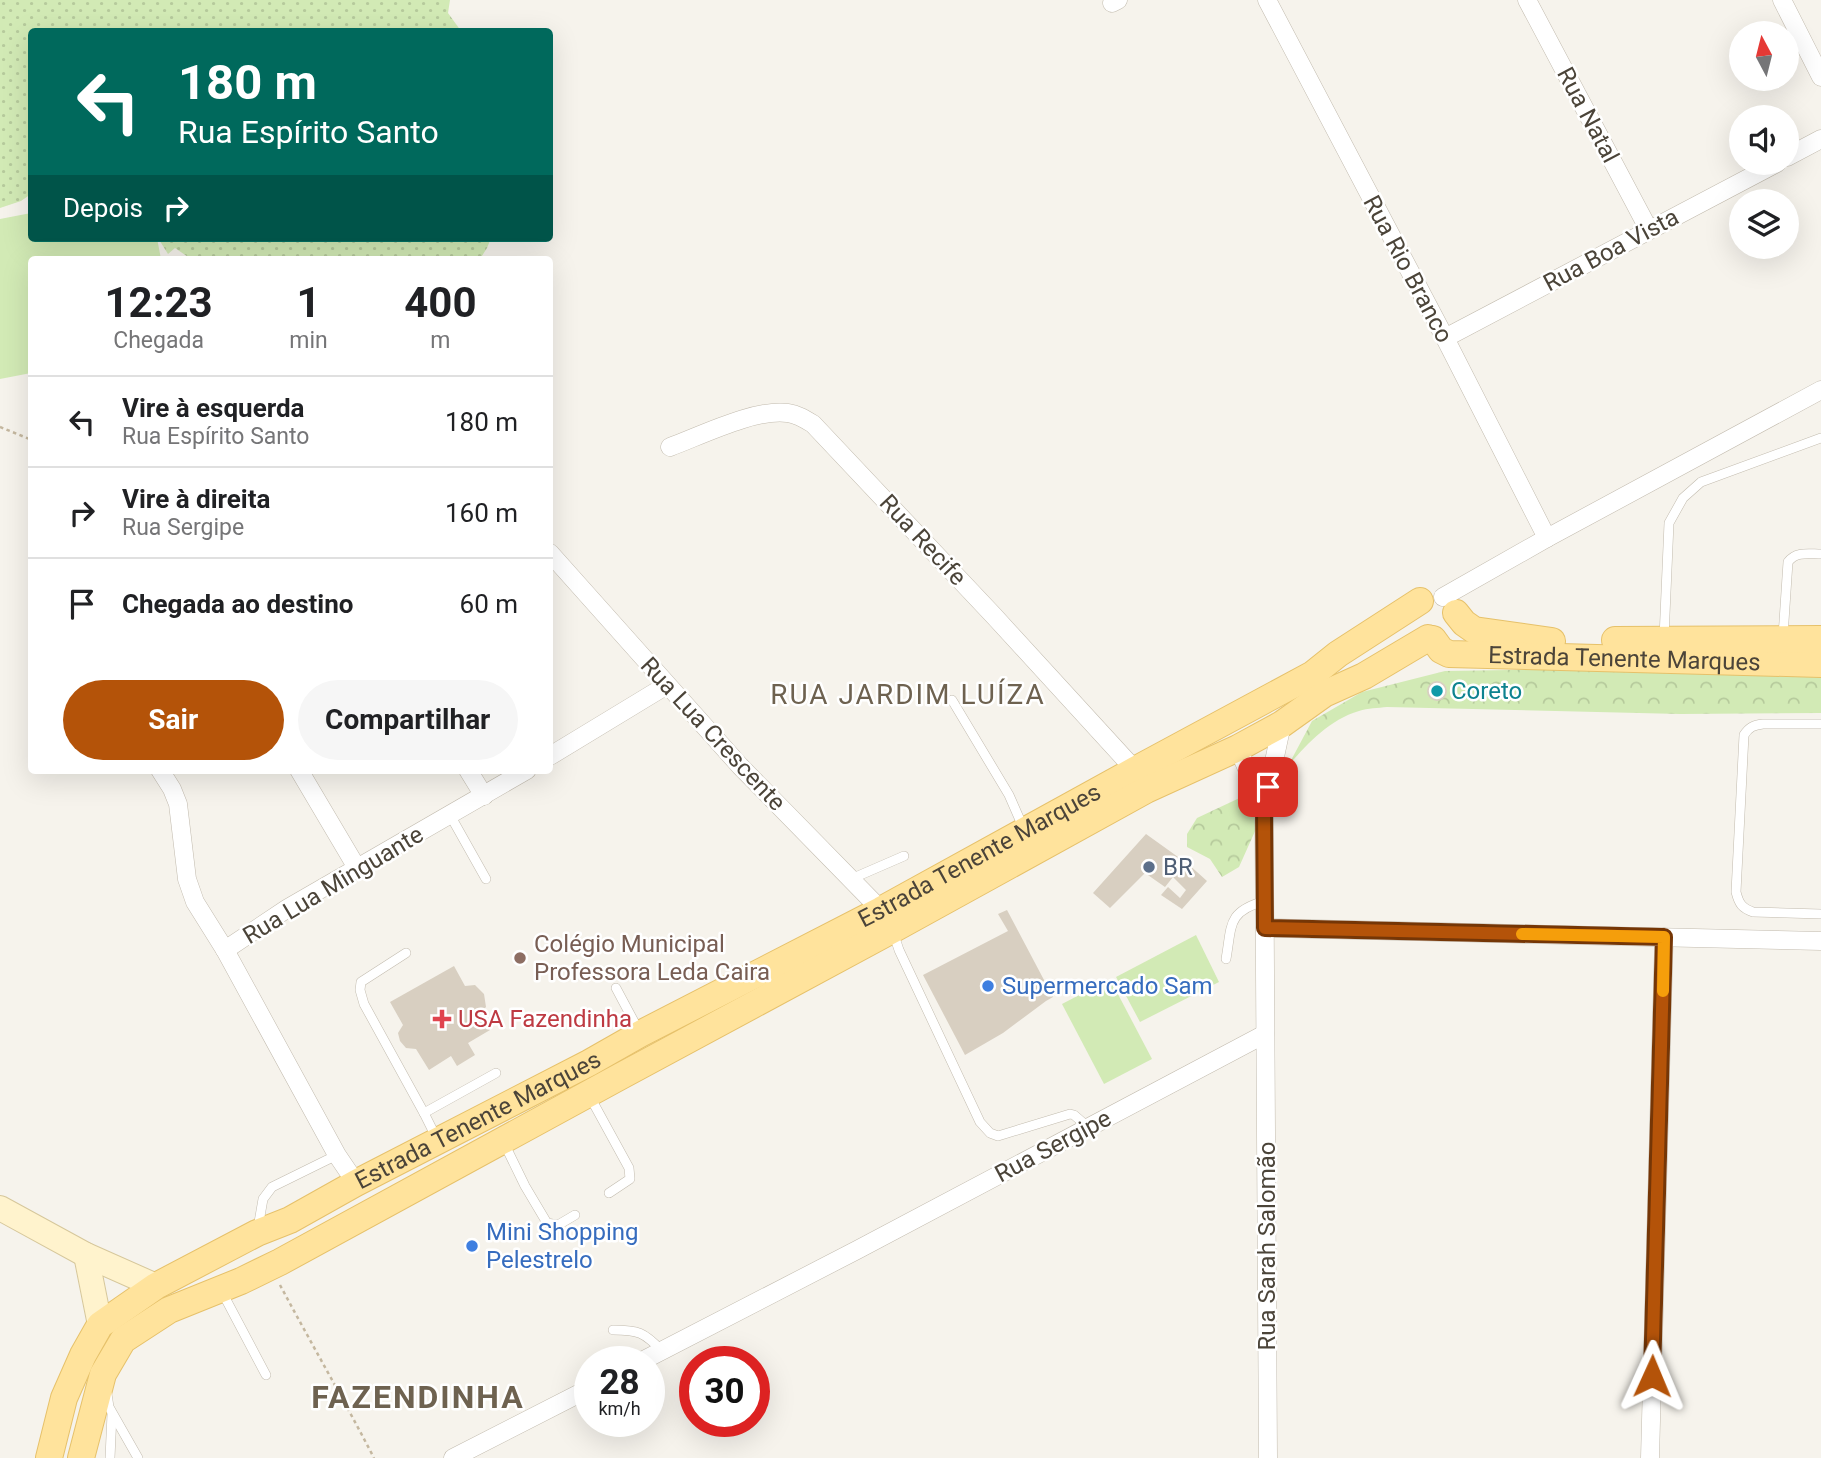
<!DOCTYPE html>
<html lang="pt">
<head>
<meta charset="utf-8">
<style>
	:root { --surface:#fff; --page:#f6f6f6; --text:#202124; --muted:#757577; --line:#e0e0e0; --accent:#b45309 }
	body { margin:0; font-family:Roboto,sans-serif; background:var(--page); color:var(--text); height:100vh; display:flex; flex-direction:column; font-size:26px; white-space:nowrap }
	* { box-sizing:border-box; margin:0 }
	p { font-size:23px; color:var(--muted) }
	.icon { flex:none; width:38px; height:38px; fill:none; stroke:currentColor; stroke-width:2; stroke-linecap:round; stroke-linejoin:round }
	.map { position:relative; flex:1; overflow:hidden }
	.sheet { position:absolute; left:28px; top:256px; width:525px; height:518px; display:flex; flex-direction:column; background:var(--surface); border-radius:7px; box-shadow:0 7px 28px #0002 }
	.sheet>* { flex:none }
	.top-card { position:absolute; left:28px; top:28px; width:525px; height:214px; border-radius:7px; box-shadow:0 7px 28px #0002; background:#00695c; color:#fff; overflow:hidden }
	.needle { width:46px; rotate:353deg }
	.controls { position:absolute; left:1729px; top:21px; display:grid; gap:14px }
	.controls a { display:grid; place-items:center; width:70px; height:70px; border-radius:50%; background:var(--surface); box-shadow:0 7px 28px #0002; font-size:35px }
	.speed { position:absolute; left:574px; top:1346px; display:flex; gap:14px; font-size:35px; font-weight:700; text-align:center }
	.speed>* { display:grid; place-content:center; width:91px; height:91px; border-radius:50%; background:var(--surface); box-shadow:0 7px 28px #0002; line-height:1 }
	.speed small { font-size:18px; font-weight:400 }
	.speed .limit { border:10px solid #d22; background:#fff; color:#111 }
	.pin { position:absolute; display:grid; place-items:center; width:60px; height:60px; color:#fff; margin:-30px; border-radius:14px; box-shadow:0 4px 10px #0006 }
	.me { position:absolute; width:77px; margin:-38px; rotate:1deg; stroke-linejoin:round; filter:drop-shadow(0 0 5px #0008) }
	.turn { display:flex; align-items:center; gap:24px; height:147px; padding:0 35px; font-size:32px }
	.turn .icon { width:91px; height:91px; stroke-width:2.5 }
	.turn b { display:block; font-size:49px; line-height:60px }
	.then { display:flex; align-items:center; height:66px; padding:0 35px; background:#0003; gap:14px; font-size:26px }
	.eta { display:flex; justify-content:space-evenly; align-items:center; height:119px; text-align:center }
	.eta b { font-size:42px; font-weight:700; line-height:49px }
	.primary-button { display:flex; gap:14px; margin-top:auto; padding:14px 35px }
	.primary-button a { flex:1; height:80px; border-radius:42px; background:var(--accent); color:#fff; font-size:28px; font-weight:700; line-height:80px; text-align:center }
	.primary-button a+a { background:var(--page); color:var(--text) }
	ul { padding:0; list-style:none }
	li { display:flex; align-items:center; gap:21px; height:91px; padding:0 35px; border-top:2px solid var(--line) }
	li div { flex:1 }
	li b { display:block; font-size:26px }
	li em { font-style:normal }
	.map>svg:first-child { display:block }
	.grass { fill:url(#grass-dots) }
	.park { fill:url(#park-crowns) }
	.pitch { fill:#d2eab5 }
	.building { fill:#d8cfc1 }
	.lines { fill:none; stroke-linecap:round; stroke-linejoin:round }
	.lane-casing { stroke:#c2bbae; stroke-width:10 }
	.street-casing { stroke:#c2bbae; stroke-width:19 }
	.secondary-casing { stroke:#d6c79b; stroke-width:26 }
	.primary-casing { stroke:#e6c16a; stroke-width:28 }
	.path { stroke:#c4b79f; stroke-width:2.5; stroke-dasharray:3.5 3.5; stroke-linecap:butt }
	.lane { stroke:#fff; stroke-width:9 }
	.street { stroke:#fff; stroke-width:18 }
	.secondary { stroke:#fff3cd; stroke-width:24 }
	.primary { stroke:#ffe39c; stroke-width:26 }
	.route-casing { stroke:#753606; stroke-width:18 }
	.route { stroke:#b45309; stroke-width:12 }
	.slow { stroke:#f59e0b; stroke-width:12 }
	.culture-dot { fill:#0f9aa8; stroke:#fff; stroke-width:2.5 }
	.service-dot { fill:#5c6f8a; stroke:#fff; stroke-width:2.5 }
	.education-dot { fill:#8d6e63; stroke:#fff; stroke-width:2.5 }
	.shop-dot { fill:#3f7fe0; stroke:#fff; stroke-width:2.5 }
	.health-dot { fill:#e0444e; stroke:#fff; stroke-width:2.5 }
	.labels { text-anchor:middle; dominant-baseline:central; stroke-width:5; stroke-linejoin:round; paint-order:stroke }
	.street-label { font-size:24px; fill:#4b4439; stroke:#fff }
	.culture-label { font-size:24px; fill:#0d838f; stroke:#fff; text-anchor:start }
	.service-label { font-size:24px; fill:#4e5e75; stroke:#fff; text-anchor:start }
	.education-label { font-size:24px; fill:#785e54; stroke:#fff; text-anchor:start }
	.shop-label { font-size:24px; fill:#366cbe; stroke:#fff; text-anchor:start }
	.health-label { font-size:24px; fill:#be3a42; stroke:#fff; text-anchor:start }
	.quarter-label { font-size:28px; letter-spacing:2px; fill:#6e6250; stroke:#fff }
	.district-label { font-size:32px; font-weight:bold; letter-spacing:2px; fill:#6e6250; stroke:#fff }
</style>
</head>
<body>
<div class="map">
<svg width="1821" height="1458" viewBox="0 0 1821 1458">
	<defs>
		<pattern id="grass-dots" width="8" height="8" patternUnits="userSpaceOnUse" patternTransform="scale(1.75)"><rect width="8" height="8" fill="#d2eab5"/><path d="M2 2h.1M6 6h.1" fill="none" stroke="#b6ca9c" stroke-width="1.8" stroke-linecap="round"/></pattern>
		<pattern id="park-crowns" width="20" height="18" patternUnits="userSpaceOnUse" patternTransform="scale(1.75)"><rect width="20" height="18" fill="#d2eab5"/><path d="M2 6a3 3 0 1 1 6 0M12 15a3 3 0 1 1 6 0" fill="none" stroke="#b6ca9c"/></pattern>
	</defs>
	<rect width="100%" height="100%" fill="#f6f3ec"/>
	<g class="grass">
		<polygon points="0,0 450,0 448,13 461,31 32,32 31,194 21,201 0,208"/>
		<polygon points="158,238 491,238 487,248 480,259 191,259 175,248 168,254"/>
	</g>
	<g class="park">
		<path d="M1628,668L1821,673V713L1680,714L1387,707C1378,708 1368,708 1359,711C1329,720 1308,743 1288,766L1312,721L1362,692L1445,671Z"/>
		<polygon points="1248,794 1252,800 1256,829 1239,867 1222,877 1210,859 1187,847 1187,834 1197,818"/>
	</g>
	<g class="pitch">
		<polygon points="31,213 32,238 157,238 161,259 32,259 31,373 0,379 0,219"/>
		<polygon points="1196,935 1219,982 1140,1022 1116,977"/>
		<polygon points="1110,979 1152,1059 1104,1084 1062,1004"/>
	</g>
	<g class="building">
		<circle cx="1437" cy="691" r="10"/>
		<polygon points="1146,834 1185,862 1175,875 1187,863 1207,881 1182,909 1161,895 1168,887 1180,898 1186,890 1173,877 1165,887 1145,873 1110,908 1093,893"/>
		<polygon points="1007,910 1053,997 1046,1001 1003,1033 965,1055 923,975 1008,931 998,914"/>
		<polygon points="454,966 465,986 475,985 484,994 486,1007 480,1013 490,1030 468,1043 475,1055 457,1066 451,1056 429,1070 416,1049 406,1048 400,1041 398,1033 403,1025 390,1002"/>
	</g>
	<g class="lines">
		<g class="lane-casing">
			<g id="lane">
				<path d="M1783,636L1788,562C1796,551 1809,554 1821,554"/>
				<polyline points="1664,638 1669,523 1683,498 1701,482 1821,438"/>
				<polyline points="952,700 1009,795 1023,827"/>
				<path d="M1821,724H1763C1754,725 1749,727 1744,735L1736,892C1739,904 1742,908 1753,912L1821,914"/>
				<polyline points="450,815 486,879"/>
				<polyline points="851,879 904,856"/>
				<polyline points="893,932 899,950 980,1122 990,1133 998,1136 1070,1114 1074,1115 1088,1127"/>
				<polyline points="406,953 361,982 360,990 364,1004 424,1113 437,1139"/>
				<path d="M1226,959C1232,925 1227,912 1264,901"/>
				<polyline points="616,988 640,1033"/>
				<polyline points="589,1095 629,1168 630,1179 609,1193"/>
				<polyline points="424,1113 496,1073"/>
				<polyline points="504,1143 525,1186 547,1223 558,1225 575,1215"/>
				<polyline points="258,1228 263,1199 272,1187 337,1155"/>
				<polyline points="221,1290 266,1375"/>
				<path d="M613,1330C638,1330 644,1332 662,1351"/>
				<polyline points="107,1394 109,1407 138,1458"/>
				<polyline points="110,1458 112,1414"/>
			</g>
		</g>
		<g class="street-casing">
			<g id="street">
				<polyline points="1267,0 1445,338 1547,538"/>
				<polyline points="1527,0 1649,230"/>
				<polyline points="1782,0 1821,77"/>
				<polyline points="1112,3 1118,0"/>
				<polyline points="1787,157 1821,139"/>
				<polyline points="1445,338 1777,163"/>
				<path d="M670,447C700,436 756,408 788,413C797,414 805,419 813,424L994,616L1135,770"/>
				<polyline points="550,553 740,766 881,910"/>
				<polyline points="1443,597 1547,538 1821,390"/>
				<polyline points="1238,748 1264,808"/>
				<polyline points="550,756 667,685"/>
				<polyline points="160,770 172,789 178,804 187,879 195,902 225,950 337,1155 356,1183"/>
				<polyline points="299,770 357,868"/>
				<polyline points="468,770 484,796"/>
				<polyline points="1265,928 1821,941"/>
				<polyline points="225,950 288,908 527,770"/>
				<polyline points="640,1362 857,1250 1265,1034"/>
				<polyline points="453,1458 590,1388"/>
				<polyline points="1268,1458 1264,808 1282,724"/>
				<polyline points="1650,1458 1664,937"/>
			</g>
		</g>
		<g class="secondary-casing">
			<g id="secondary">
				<polyline points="0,1208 86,1255 156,1286"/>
				<polyline points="86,1255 100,1325"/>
			</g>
		</g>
		<g class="primary-casing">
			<g id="primary">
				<polyline points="1456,613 1464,623 1474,630 1552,641"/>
				<path id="s1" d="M1433,639L1441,650L1449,654L1821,664"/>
				<polyline points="1615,640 1821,639"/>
				<path id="s2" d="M49,1458L64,1398L83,1355L100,1325L156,1286L257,1233L290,1220L356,1183L589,1063L640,1034L881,910L1135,770L1313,674L1338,654L1420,601"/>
				<polyline points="81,1458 103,1374 123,1340 169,1310 241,1281 280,1262 621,1076 892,930 1146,790 1238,748 1282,724 1324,694 1364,676 1428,638"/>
			</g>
		</g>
		<g class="path">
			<polyline points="0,427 32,440"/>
			<path d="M280,1285C311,1343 344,1400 374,1458"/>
		</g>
		<use href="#lane" class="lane"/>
		<use href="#street" class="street"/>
		<use href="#secondary" class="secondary"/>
		<use href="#primary" class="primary"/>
	</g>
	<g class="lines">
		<g class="route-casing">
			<polyline id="route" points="1268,787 1264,808 1265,928 1664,937 1652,1376"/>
		</g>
		<use href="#route" class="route"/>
		<polyline class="slow" points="1522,934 1664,937 1663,991"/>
	</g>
	<circle class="culture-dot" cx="1437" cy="691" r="7"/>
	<circle class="service-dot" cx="1149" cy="867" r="7"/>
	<circle class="education-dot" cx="520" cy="958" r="7"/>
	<g class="shop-dot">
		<circle cx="988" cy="986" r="7"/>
		<circle cx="472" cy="1246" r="7"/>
	</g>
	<path class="health-dot" d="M438.5 1008.5h7v7h7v7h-7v7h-7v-7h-7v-7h7z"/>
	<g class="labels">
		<g class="street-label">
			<text transform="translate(1588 115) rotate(62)">Rua Natal</text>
			<text transform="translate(1611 250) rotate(-28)">Rua Boa Vista</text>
			<text transform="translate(1408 269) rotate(62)">Rua Rio Branco</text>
			<text transform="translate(923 540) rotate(47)">Rua Recife</text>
			<text stroke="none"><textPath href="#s1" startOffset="198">Estrada Tenente Marques</textPath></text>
			<text transform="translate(713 734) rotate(47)">Rua Lua Crescente</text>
			<text stroke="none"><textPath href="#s2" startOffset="1141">Estrada Tenente Marques</textPath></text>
			<text transform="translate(333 885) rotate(-31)">Rua Lua Minguante</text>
			<text stroke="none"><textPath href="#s2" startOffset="574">Estrada Tenente Marques</textPath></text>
			<text transform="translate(1053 1146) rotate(-28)">Rua Sergipe</text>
			<text transform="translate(1267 1246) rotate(-90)">Rua Sarah Salomão</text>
		</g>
		<g class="culture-label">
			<text x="1451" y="691">Coreto</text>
		</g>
		<g class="service-label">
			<text x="1163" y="867">BR</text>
		</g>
		<g class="education-label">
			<text x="534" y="944">Colégio Municipal<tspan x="534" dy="28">Professora Leda Caira</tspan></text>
		</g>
		<g class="shop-label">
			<text x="1002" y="986">Supermercado Sam</text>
			<text x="486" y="1232">Mini Shopping<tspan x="486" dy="28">Pelestrelo</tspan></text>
		</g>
		<g class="health-label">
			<text x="458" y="1019">USA Fazendinha</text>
		</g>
		<g class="quarter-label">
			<text x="908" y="694">RUA JARDIM LUÍZA</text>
		</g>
		<g class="district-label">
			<text x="418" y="1397">FAZENDINHA</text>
		</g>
	</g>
</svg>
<div class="controls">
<a><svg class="needle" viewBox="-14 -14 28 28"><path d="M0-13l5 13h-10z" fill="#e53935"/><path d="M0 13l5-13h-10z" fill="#757577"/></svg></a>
<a><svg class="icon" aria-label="sound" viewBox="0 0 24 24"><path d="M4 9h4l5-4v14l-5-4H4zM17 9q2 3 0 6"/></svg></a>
<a><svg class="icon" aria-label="layers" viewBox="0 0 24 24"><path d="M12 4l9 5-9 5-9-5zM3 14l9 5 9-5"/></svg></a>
</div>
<div class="speed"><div>28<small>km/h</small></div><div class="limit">30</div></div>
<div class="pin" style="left:1268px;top:787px;background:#d93025"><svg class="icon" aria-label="arrive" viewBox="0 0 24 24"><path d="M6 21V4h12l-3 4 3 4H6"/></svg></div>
<svg class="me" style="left:1652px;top:1376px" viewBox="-20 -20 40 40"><path d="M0-17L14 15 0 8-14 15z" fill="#b45309" stroke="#fff" stroke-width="4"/></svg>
<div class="top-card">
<div class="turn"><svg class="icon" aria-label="left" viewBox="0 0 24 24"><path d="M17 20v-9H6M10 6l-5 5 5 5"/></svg><div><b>180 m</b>Rua Espírito Santo</div></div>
<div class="then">Depois<svg class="icon" aria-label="right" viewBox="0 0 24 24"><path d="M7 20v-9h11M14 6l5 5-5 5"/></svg></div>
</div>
<section class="sheet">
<div class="eta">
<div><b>12:23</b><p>Chegada</p></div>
<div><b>1</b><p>min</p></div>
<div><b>400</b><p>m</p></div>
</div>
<ul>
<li><svg class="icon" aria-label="left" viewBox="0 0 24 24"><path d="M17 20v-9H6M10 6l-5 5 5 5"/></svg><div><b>Vire à esquerda</b><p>Rua Espírito Santo</p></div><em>180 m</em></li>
<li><svg class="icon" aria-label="right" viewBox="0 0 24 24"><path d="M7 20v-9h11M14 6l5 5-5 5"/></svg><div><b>Vire à direita</b><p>Rua Sergipe</p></div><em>160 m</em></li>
<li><svg class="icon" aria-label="arrive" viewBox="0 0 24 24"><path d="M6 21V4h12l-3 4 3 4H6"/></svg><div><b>Chegada ao destino</b></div><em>60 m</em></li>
</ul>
<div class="primary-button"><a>Sair</a><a>Compartilhar</a></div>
</section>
</div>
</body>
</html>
